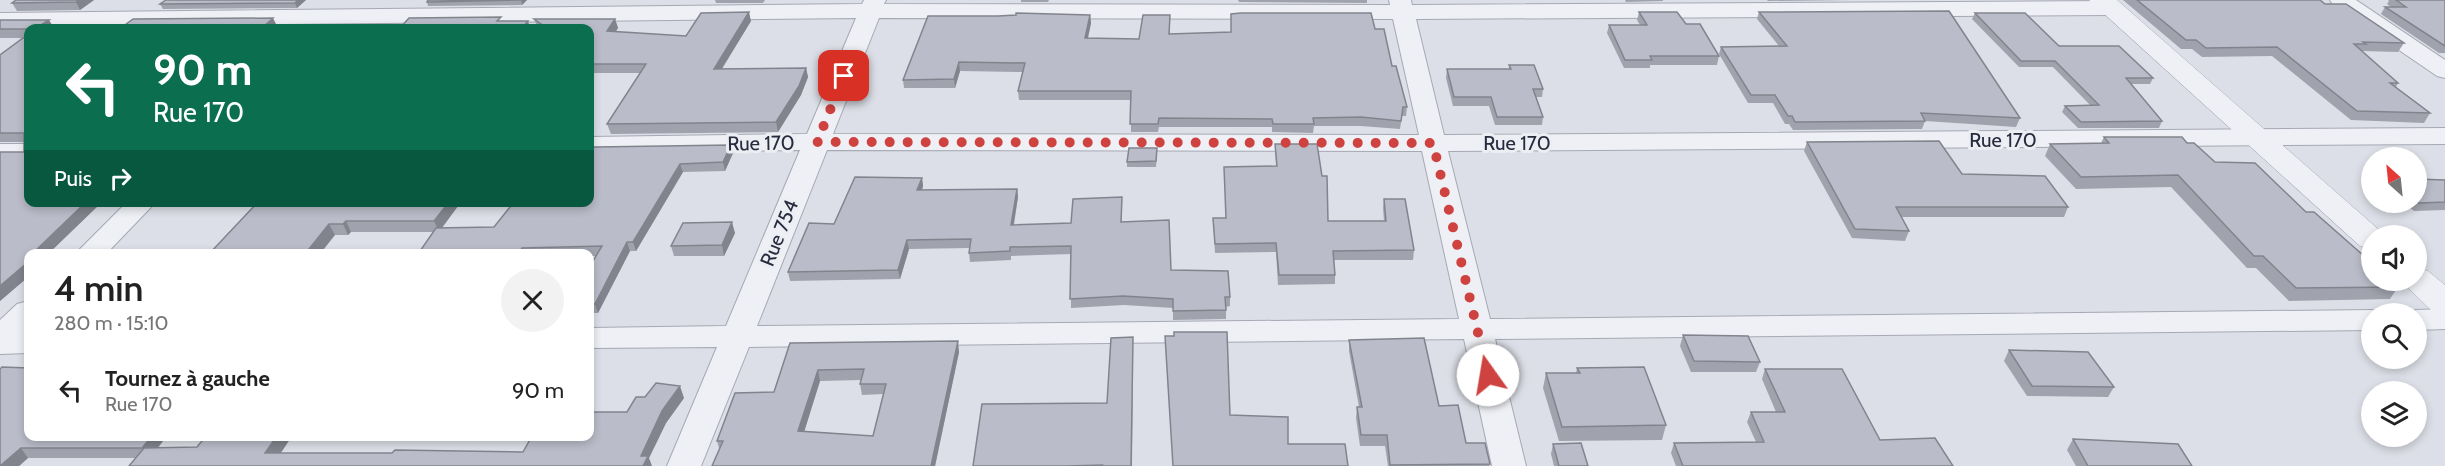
<!DOCTYPE html>
<html lang="fr">
<head>
<meta charset="utf-8">
<style>
	:root { --surface:#fff; --page:#f2f2f2; --text:#222; --muted:#767676 }
	body { margin:0; font-family:Cabin,sans-serif; background:var(--page); color:var(--text); height:100vh; display:flex; flex-direction:column; font-size:22px; white-space:nowrap }
	* { box-sizing:border-box; margin:0 }
	p { font-size:20px; color:var(--muted) }
	.icon { flex:none; width:33px; height:33px; fill:none; stroke:currentColor; stroke-width:2; stroke-linecap:round; stroke-linejoin:round }
	.map { position:relative; flex:1; overflow:hidden }
	.sheet { position:absolute; left:24px; top:249px; width:570px; height:192px; display:flex; flex-direction:column; background:var(--surface); border-radius:12px; box-shadow:0 3px 9px #0003 }
	.sheet>* { flex:none }
	.top-card { position:absolute; left:24px; top:24px; width:570px; height:183px; border-radius:12px; box-shadow:0 3px 9px #0003; background:#0b6e4f; color:#fff; overflow:hidden }
	.needle { width:39px; rotate:333deg }
	.fabs { position:absolute; left:2361px; top:147px; display:grid; gap:12px }
	.fabs a { display:grid; place-items:center; width:66px; height:66px; border-radius:50%; background:var(--surface); box-shadow:0 3px 9px #0003; font-size:30px }
	.pin { position:absolute; display:grid; place-items:center; width:51px; height:51px; color:#fff; margin:-26px; border-radius:12px; box-shadow:0 3px 9px #0006 }
	.me { position:absolute; width:66px; margin:-33px; rotate:347deg; stroke-linejoin:round; filter:drop-shadow(0 0 4px #0008) }
	.turn { display:flex; align-items:center; gap:21px; height:126px; padding:0 30px; font-size:27px }
	.turn .icon { width:78px; height:78px; stroke-width:2.5 }
	.turn b { display:block; font-size:42px; line-height:51px }
	.then { display:flex; align-items:center; height:57px; padding:0 30px; background:#0003; gap:12px; font-size:22px }
	.round { display:grid; place-items:center; flex:none; width:63px; height:63px; border-radius:32px; background:var(--page) }
	.overview { display:flex; align-items:center; justify-content:space-between; height:102px; padding:0 30px }
	h1 { font-size:36px; font-weight:600; line-height:45px }
	ul { padding:0; list-style:none }
	li { display:flex; align-items:center; gap:18px; height:78px; padding:0 30px }
	li div { flex:1 }
	li b { display:block; font-size:22px }
	li em { font-style:normal }
	.map>svg:first-child { display:block }
	.lines { fill:none; stroke-linecap:round; stroke-linejoin:round }
	.minor-casing { stroke:#a5a9b4; stroke-width:2 }
	.tertiary-casing { stroke:#a5a9b4; stroke-width:1 }
	.minor { fill:#eff0f5; fill-rule:evenodd }
	.tertiary { fill:#eff0f5; fill-rule:evenodd }
	.wall { fill:#a0a3ad; fill-rule:evenodd }
	.shaded-wall { fill:#82848d }
	.building { fill:#babdc9; stroke:#82848d; stroke-width:1.5; fill-rule:evenodd }
	.route { stroke:#ce423f; stroke-width:10; stroke-dasharray:0 18 }
	.labels { text-anchor:middle; dominant-baseline:central; stroke-width:6; stroke-linejoin:round; paint-order:stroke }
	.street-label { font-size:20px; fill:#262b3d; stroke:#eceef4 }
</style>
</head>
<body>
<div class="map">
<svg width="2445" height="466" viewBox="0 0 2445 466">
	<rect width="100%" height="100%" fill="#dcdfe7"/>
	<g class="lines">
		<g class="minor-casing">
			<g id="minor">
				<path d="M864,0H886L884,4L1390,5L1389,0H1411L1412,5L2111,1L2119,3L2122,8L2119,13L2111,15L1416,19L1444,135L2445,128V144L1448,151L1490,319L2372,310L2383,314H2372V330L1495,339L1526,466H1492L1464,339L749,347L701,466H667L717,347L590,348V328L726,326L800,150L590,153V137L807,134L856,18L0,27V13L862,4ZM879,18L1393,19L1419,135L833,134ZM827,150L1422,151L1459,319L757,326Z"/>
				<polygon points="2330,0 2356,0 2445,60 2445,78 2437,76 2333,5"/>
				<rect x="0" y="144" width="28" height="16"/>
				<polygon points="127,202 156,202 106,254 75,254"/>
				<polygon points="28,301 28,328 24,332 28,333 28,353 0,354 0,320 17,304"/>
				<polygon points="2445,309 2445,329 2416,330 2416,314 2405,314 2416,310"/>
			</g>
		</g>
		<g class="tertiary-casing">
			<g id="tertiary">
				<polygon points="2089,0 2117,0 2386,236 2372,236 2372,249 2360,246"/>
				<polygon points="2416,268 2428,271 2445,285 2445,315 2433,312 2400,280 2416,280"/>
			</g>
		</g>
		<use href="#minor" class="minor"/>
		<use href="#tertiary" class="tertiary"/>
	</g>
	<g class="wall">
		<polygon points="16,0 94,0 80,10 17,11 12,3"/>
		<polygon points="306,0 297,8 163,9 160,4"/>
		<polygon points="527,0 522,5 428,6 427,2"/>
		<polygon points="715,0 765,0 763,3 716,3"/>
		<polygon points="1021,0 1049,0 1048,2 1021,2"/>
		<polygon points="1238,0 1367,0 1367,3 1239,2"/>
		<polygon points="1625,0 1663,0 1663,1 1626,2"/>
		<polygon points="1767,0 1851,0 1768,1"/>
		<polygon points="2123,0 2320,0 2325,4 2404,43 2398,52 2362,51 2398,83 2396,87 2430,113 2424,123 2351,120 2272,56 2202,57 2192,49 2181,49"/>
		<polygon points="2388,0 2445,0 2445,53 2439,53 2381,14 2385,7 2391,7 2387,4 2389,1"/>
		<polygon points="1639,12 1686,24 1719,56 1717,65 1650,65 1650,68 1624,68 1607,33 1609,25 1640,25 1637,20"/>
		<polygon points="1759,12 2020,118 2016,127 1925,121 1922,129 1793,130 1789,124 1785,124 1773,103 1748,103 1719,54 1721,47 1779,46 1757,19"/>
		<polygon points="1975,13 2059,46 2153,78 2150,84 2131,84 2162,121 2159,128 2078,128 2062,112 2065,106 2090,105 2053,67 2019,67 1972,19"/>
		<polygon points="1090,15 1091,23 1088,38 1139,39 1170,15 1170,34 1375,29 1392,66 1407,107 1406,116 1402,116 1400,129 1361,126 1314,126 1313,133 1272,132 1272,127 1159,127 1158,132 1131,132 1131,100 1019,100 1018,91 1023,72 960,71 955,88 904,88 903,80 998,16"/>
		<polygon points="534,19 615,19 618,28 615,32 686,36 751,21 722,69 806,68 808,77 801,95 778,132 611,134 607,124 640,73 590,73 590,28 538,28"/>
		<polygon points="0,20 28,28 28,38 0,38"/>
		<polygon points="23,38 28,38 28,202 102,202 48,254 28,254 28,277 0,301 0,152 24,152 24,142 0,142 0,55"/>
		<polygon points="1509,65 1543,89 1542,97 1536,97 1543,117 1542,125 1495,125 1489,106 1453,106 1446,78 1447,69 1509,69"/>
		<polygon points="2104,137 2187,143 2215,162 2306,212 2398,287 2390,299 2289,301 2256,268 2247,268 2171,187 2076,189 2045,156 2050,144 2101,143"/>
		<polygon points="1807,142 1962,174 2068,207 2064,217 1901,217 1909,231 1905,241 1852,238 1804,151"/>
		<polygon points="1275,144 1328,221 1384,221 1383,208 1384,199 1414,250 1413,260 1334,260 1335,275 1335,284 1278,285 1276,252 1215,253 1213,218 1226,218 1276,166"/>
		<polygon points="731,145 733,153 725,171 683,172 636,251 630,251 598,313 590,313 590,266 596,256 590,256 590,254 418,254 433,232 351,232 348,235 335,235 209,254 351,204 461,202 441,228 494,227 590,202 590,153"/>
		<polygon points="1157,153 1156,167 1127,167 1127,162"/>
		<polygon points="922,178 923,186 922,190 1017,189 1018,197 1014,225 1071,223 1122,206 1122,222 1171,270 1230,297 1230,306 1226,307 1226,319 1173,320 1173,308 1124,305 1071,308 1071,254 1011,256 1011,260 970,262 969,253 969,248 909,249 900,279 790,281 788,272 834,224"/>
		<polygon points="2416,179 2445,180 2445,210 2414,211 2403,202 2416,202"/>
		<polygon points="735,233 724,256 674,256 671,246"/>
		<polygon points="1683,335 1760,362 1756,372 1691,372 1680,346"/>
		<polygon points="1349,340 1439,406 1466,443 1490,464 1489,466 1388,466 1385,446 1360,446 1356,418 1357,407 1359,407 1349,351"/>
		<path d="M790,343L959,352L935,466L719,448L717,441L774,392ZM861,380L860,384L862,395L883,394L873,436L804,431L820,381Z"/>
		<polygon points="2009,350 2114,387 2108,397 2027,396 2004,361"/>
		<polygon points="1577,368 1666,425 1662,440 1559,441 1543,388 1546,373 1576,373"/>
		<polygon points="1765,369 1880,440 1953,466 1676,466 1671,453 1674,443 1756,442 1747,422 1751,412 1776,412 1762,379"/>
		<polygon points="684,398 666,423 649,458 28,458 19,466 0,466 28,436 167,436 158,448 197,447 206,436 292,436 281,453 392,453 523,452 627,412"/>
		<polygon points="2073,439 2192,466 2076,466 2067,450"/>
		<polygon points="1553,444 1588,466 1554,466 1551,454"/>
	</g>
	<g class="shaded-wall">
		<polygon points="79,0 94,0 80,10 76,2"/>
		<polygon points="298,0 306,0 297,8 295,3"/>
		<polygon points="521,0 527,0 522,5"/>
		<polygon points="749,12 751,21 716,78 714,69"/>
		<polygon points="1090,15 1091,23 1086,46 1085,38"/>
		<polygon points="273,18 277,26 275,28 262,28"/>
		<polygon points="615,19 618,28 610,41 607,31"/>
		<polygon points="49,20 54,28 36,28"/>
		<polygon points="528,21 530,28 522,28"/>
		<polygon points="959,62 960,71 955,88 954,79"/>
		<polygon points="806,68 808,77 801,95 778,132 776,122"/>
		<polygon points="731,145 733,153 725,171 723,162"/>
		<polygon points="680,164 683,172 636,251 633,242"/>
		<polygon points="922,178 923,186 919,199 917,190"/>
		<polygon points="1017,189 1018,197 1012,233 1011,225"/>
		<polygon points="86,202 102,202 48,254 32,254"/>
		<polygon points="449,202 461,202 439,232 434,221"/>
		<polygon points="346,221 351,232 348,235 343,224"/>
		<polygon points="732,222 735,233 724,256 722,245"/>
		<polygon points="329,224 335,235 320,254 305,254"/>
		<polygon points="907,240 909,249 900,279 898,270"/>
		<polygon points="627,242 630,251 598,313 595,304"/>
		<polygon points="522,248 524,254 519,254"/>
		<polygon points="28,262 28,277 0,301 0,286"/>
		<polygon points="1133,337 1132,466 1131,466"/>
		<polygon points="958,341 959,352 935,466 931,466"/>
		<polygon points="818,370 820,381 801,442 798,431"/>
		<polygon points="680,386 684,398 666,423 649,458 652,466 643,466 641,456 662,411"/>
		<polygon points="152,436 167,436 149,458 142,448"/>
		<polygon points="277,436 292,436 273,464 265,453"/>
		<polygon points="21,448 28,458 19,466 1,466"/>
	</g>
	<g class="building">
		<polygon points="16,0 79,0 76,2 12,3"/>
		<polygon points="166,0 298,0 295,3 160,4"/>
		<polygon points="428,0 521,0 427,2"/>
		<polygon points="2137,0 2320,0 2325,4 2346,4 2404,43 2363,42 2366,44 2354,44 2398,83 2390,83 2430,113 2357,111 2277,47 2206,48 2196,40 2186,40"/>
		<polygon points="2396,0 2445,0 2445,46 2385,7 2406,7"/>
		<polygon points="1949,11 2020,118 1921,113 1925,121 1795,122 1792,116 1788,116 1775,95 1751,95 1721,47 1787,46 1759,12"/>
		<polygon points="749,12 714,69 806,68 799,86 776,122 607,124 646,64 590,64 590,28 547,28 534,19 615,19 607,31 686,36 701,13"/>
		<polygon points="1639,12 1677,12 1686,24 1700,24 1719,56 1650,56 1652,60 1625,60 1609,25 1647,25"/>
		<polygon points="1016,13 1090,15 1085,38 1139,39 1143,15 1170,15 1169,34 1231,32 1231,14 1241,13 1371,13 1375,29 1384,29 1392,66 1396,66 1407,107 1403,107 1401,121 1361,117 1313,118 1314,124 1273,124 1272,119 1159,118 1158,124 1130,124 1131,91 1018,91 1025,63 959,62 954,79 903,80 928,16 998,16 1016,15"/>
		<polygon points="1975,13 2025,13 2059,46 2119,46 2153,78 2126,78 2162,121 2081,122 2065,106 2099,105 2055,61 2021,61"/>
		<polygon points="501,17 497,21 528,21 522,28 400,28 409,18"/>
		<polygon points="273,18 262,28 121,28 133,19"/>
		<polygon points="0,20 49,20 36,28 28,29 0,29"/>
		<polygon points="23,38 28,38 28,202 86,202 32,254 28,254 28,262 0,286 0,152 24,152 24,133 0,133 0,55"/>
		<polygon points="1509,65 1534,65 1543,89 1533,89 1543,117 1497,117 1491,97 1454,97 1447,69 1511,69"/>
		<polygon points="2104,137 2182,137 2187,143 2194,143 2215,162 2255,163 2306,212 2314,212 2372,263 2372,280 2391,280 2398,287 2296,288 2263,256 2254,256 2178,175 2081,177 2050,144 2109,143"/>
		<polygon points="1939,141 1962,174 2045,176 2068,207 1896,207 1909,231 1855,229 1807,142"/>
		<polygon points="1275,144 1317,144 1322,176 1327,176 1328,221 1386,221 1384,199 1405,199 1414,250 1333,251 1335,275 1279,275 1276,243 1215,244 1213,218 1226,218 1224,167 1277,166"/>
		<polygon points="731,145 723,162 680,164 633,242 627,242 595,304 590,304 590,266 602,246 522,248 519,254 418,254 436,228 494,227 514,202 590,202 590,153 594,147"/>
		<polygon points="1129,148 1157,148 1156,161 1127,162"/>
		<polygon points="855,177 922,178 917,190 1017,189 1011,225 1071,223 1073,199 1122,197 1121,222 1169,220 1171,270 1228,271 1230,297 1225,297 1226,310 1173,311 1173,299 1123,296 1070,299 1071,246 1010,247 1010,251 969,253 971,239 907,240 898,270 788,272 809,223 834,224"/>
		<polygon points="2416,179 2445,180 2445,202 2419,203 2416,201"/>
		<polygon points="258,202 330,202 351,204 352,202 449,202 434,221 346,221 343,224 329,224 305,254 209,254"/>
		<polygon points="732,222 722,245 671,246 683,223"/>
		<polygon points="1174,332 1227,332 1230,415 1288,417 1288,444 1345,444 1348,466 1173,466 1165,336 1174,336"/>
		<polygon points="1683,335 1748,336 1760,362 1694,361"/>
		<polygon points="1133,337 1131,466 1101,466 1102,465 1066,466 973,466 982,404 1107,403 1111,338"/>
		<polygon points="1424,338 1439,406 1458,405 1466,443 1485,443 1490,464 1390,465 1387,435 1361,435 1357,407 1362,407 1349,340"/>
		<path d="M958,341L931,466H712L723,441H717L735,393L774,392L790,343ZM864,369L860,384H886L873,436L798,431L818,370Z"/>
		<polygon points="2009,350 2088,352 2114,387 2032,386"/>
		<polygon points="2,367 28,368 28,414 26,417 28,417 28,436 152,436 142,448 21,448 0,466 0,369"/>
		<polygon points="1644,367 1666,425 1562,427 1546,373 1580,373 1577,368"/>
		<polygon points="1765,369 1842,369 1880,440 1935,438 1953,466 1683,466 1674,443 1764,442 1751,412 1785,412"/>
		<polygon points="656,383 680,386 662,411 641,456 648,456 643,466 129,466 144,448 197,447 206,436 277,436 265,453 392,453 395,450 523,452 532,436 590,436 590,412 627,412 636,397 645,397"/>
		<polygon points="2073,439 2178,444 2192,466 2088,466"/>
		<polygon points="1581,443 1588,466 1559,466 1553,444"/>
	</g>
	<g class="lines">
		<polyline class="route" points="844,76 817,142 1433,143 1488,375"/>
	</g>
	<g class="labels">
		<g class="street-label">
			<text x="2003" y="140">Rue 170</text>
			<text transform="translate(761 143) rotate(-1)">Rue 170</text>
			<text x="1517" y="143">Rue 170</text>
			<text transform="translate(779 233) rotate(-68)">Rue 754</text>
		</g>
	</g>
</svg>
<div class="fabs">
<a><svg class="needle" viewBox="-14 -14 28 28"><path d="M0-13l5 13h-10z" fill="#e53935"/><path d="M0 13l5-13h-10z" fill="#767676"/></svg></a>
<a><svg class="icon" aria-label="sound" viewBox="0 0 24 24"><path d="M4 9h4l5-4v14l-5-4H4zM17 9q2 3 0 6"/></svg></a>
<a><svg class="icon" aria-label="search" viewBox="0 0 24 24"><circle cx="10" cy="10" r="6"/><path d="M15 15l6 6"/></svg></a>
<a><svg class="icon" aria-label="layers" viewBox="0 0 24 24"><path d="M12 4l9 5-9 5-9-5zM3 14l9 5 9-5"/></svg></a>
</div>
<div class="pin" style="left:844px;top:76px;background:#d93025"><svg class="icon" aria-label="arrive" viewBox="0 0 24 24"><path d="M6 21V4h12l-3 4 3 4H6"/></svg></div>
<svg class="me" style="left:1488px;top:375px" viewBox="-20 -20 40 40"><circle r="19" fill="#fff"/><path d="M0-13L10 11 0 6-10 11z" fill="#ce423f"/></svg>
<div class="top-card">
<div class="turn"><svg class="icon" aria-label="left" viewBox="0 0 24 24"><path d="M17 20v-9H6M10 6l-5 5 5 5"/></svg><div><b>90 m</b>Rue 170</div></div>
<div class="then">Puis<svg class="icon" aria-label="right" viewBox="0 0 24 24"><path d="M7 20v-9h11M14 6l5 5-5 5"/></svg></div>
</div>
<section class="sheet">
<div class="overview"><div><h1>4 min</h1><p>280 m · 15:10</p></div><a class="round"><svg class="icon" aria-label="close" viewBox="0 0 24 24"><path d="M6 6l12 12M18 6L6 18"/></svg></a></div>
<ul>
<li><svg class="icon" aria-label="left" viewBox="0 0 24 24"><path d="M17 20v-9H6M10 6l-5 5 5 5"/></svg><div><b>Tournez à gauche</b><p>Rue 170</p></div><em>90 m</em></li>
</ul>
</section>
</div>
</body>
</html>
